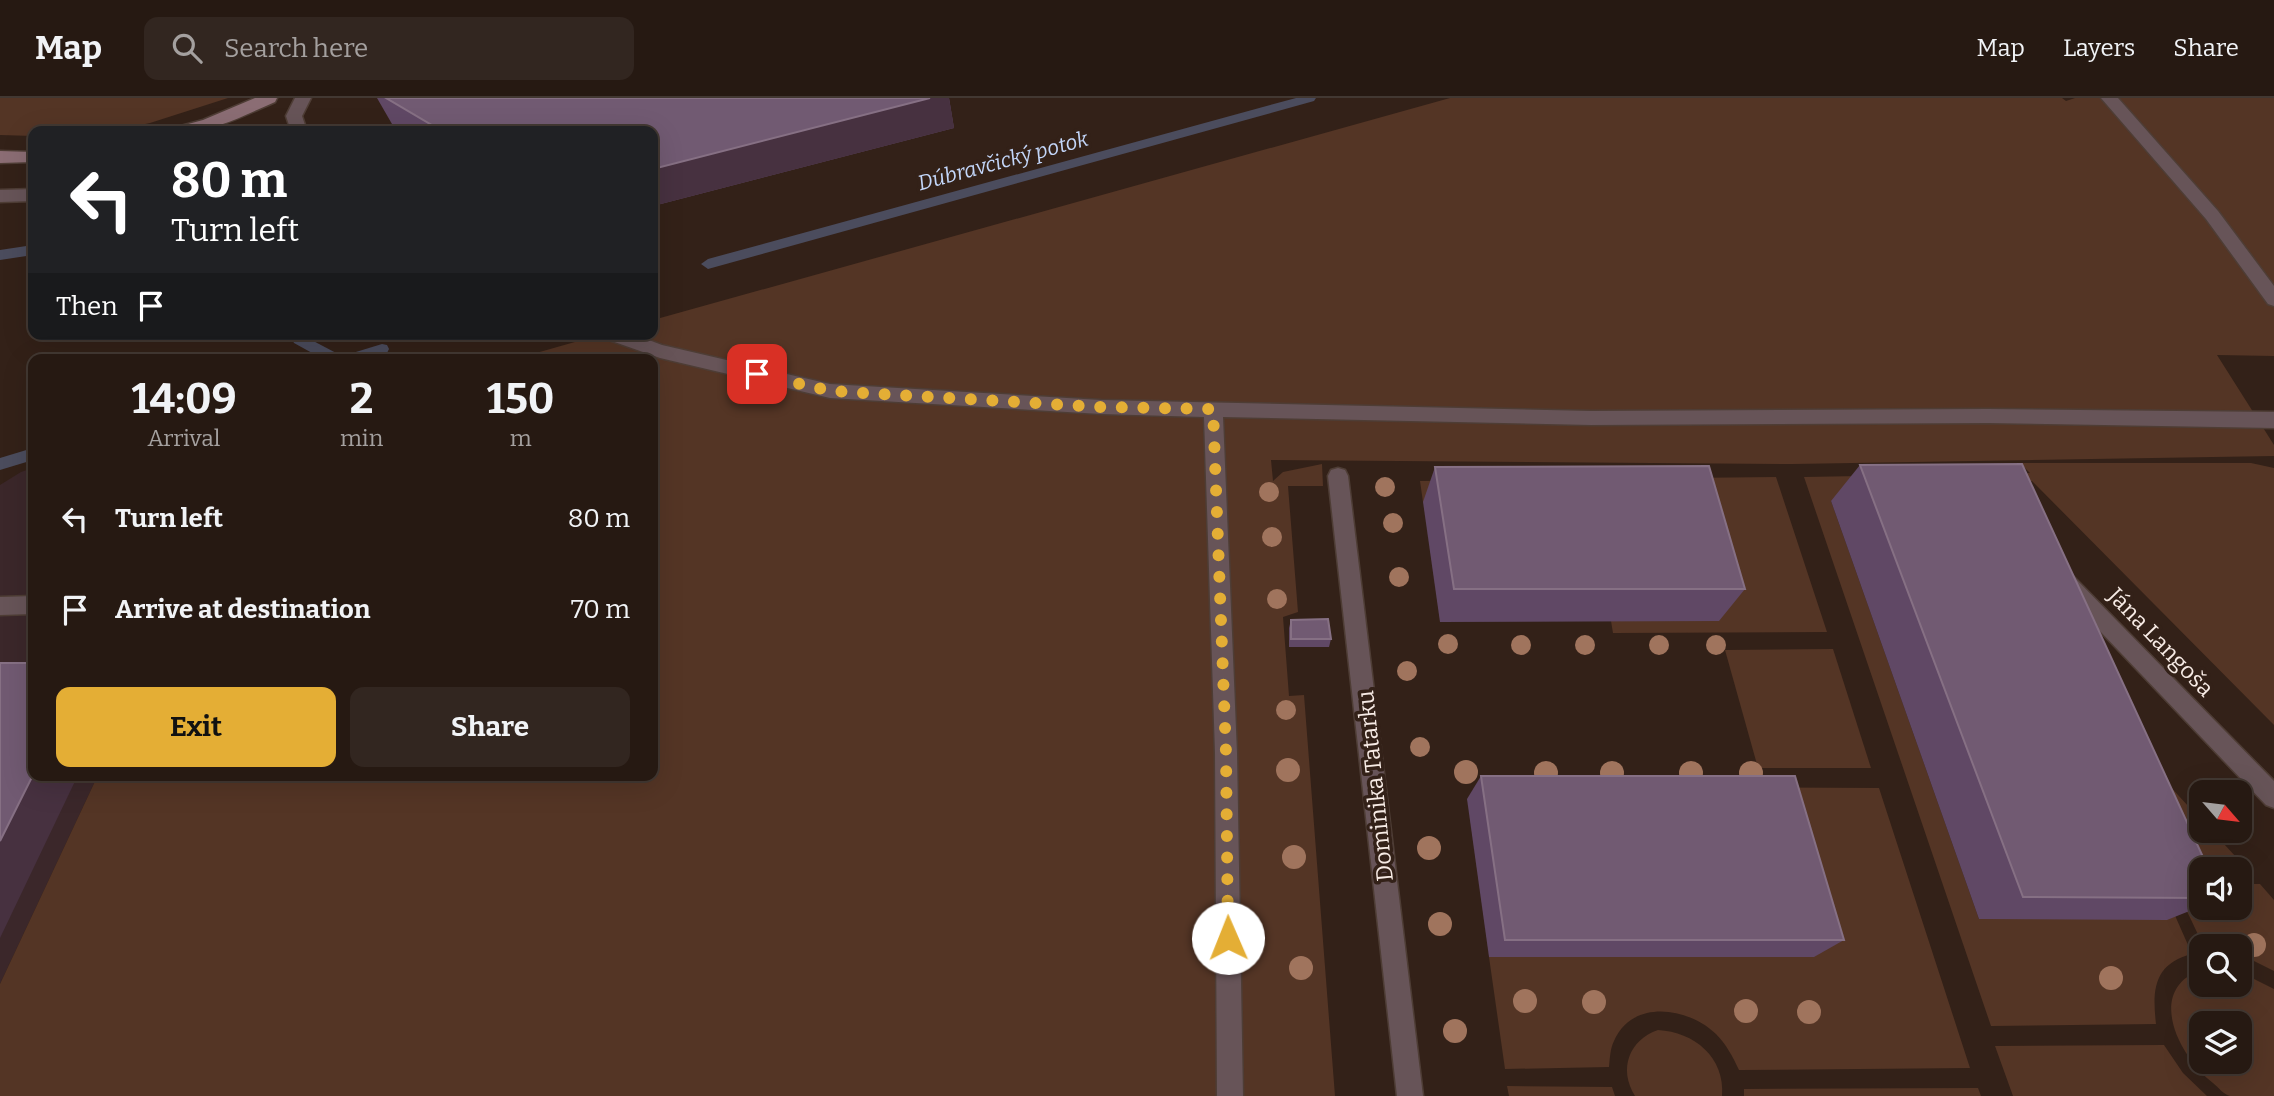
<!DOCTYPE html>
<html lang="en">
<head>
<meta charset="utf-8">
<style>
	:root { --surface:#261912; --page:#322620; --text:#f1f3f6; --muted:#a4a09f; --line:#423832; --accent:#e4ae35 }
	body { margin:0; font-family:Bitter,serif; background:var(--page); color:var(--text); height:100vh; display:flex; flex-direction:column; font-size:26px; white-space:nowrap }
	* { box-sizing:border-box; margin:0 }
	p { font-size:23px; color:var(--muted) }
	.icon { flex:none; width:38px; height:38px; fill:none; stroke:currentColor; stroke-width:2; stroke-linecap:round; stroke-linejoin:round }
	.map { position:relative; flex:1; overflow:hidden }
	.details { position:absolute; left:28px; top:256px; width:630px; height:427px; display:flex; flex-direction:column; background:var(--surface); border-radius:14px; box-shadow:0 7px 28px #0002,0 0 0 2px var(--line) }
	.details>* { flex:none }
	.hud { position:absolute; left:28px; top:28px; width:630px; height:214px; border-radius:14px; box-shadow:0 7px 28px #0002,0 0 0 2px var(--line); background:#202124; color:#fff; overflow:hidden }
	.needle { width:46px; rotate:118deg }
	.tools { position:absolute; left:2189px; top:682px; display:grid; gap:14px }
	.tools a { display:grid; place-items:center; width:63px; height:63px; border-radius:14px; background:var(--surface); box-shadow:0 7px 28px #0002,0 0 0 2px var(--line); font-size:35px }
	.pin { position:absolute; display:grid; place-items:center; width:60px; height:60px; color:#fff; margin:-30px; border-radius:14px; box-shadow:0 4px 10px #0006 }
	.me { position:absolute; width:77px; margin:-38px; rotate:359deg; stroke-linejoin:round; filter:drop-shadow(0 0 5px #0008) }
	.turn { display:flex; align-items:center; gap:24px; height:147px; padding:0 28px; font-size:32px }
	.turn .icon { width:91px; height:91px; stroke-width:2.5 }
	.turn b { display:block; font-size:49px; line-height:60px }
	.then { display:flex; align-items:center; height:66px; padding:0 28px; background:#0003; gap:14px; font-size:26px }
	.eta { display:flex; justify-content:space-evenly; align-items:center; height:119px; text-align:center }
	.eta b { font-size:42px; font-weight:700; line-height:49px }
	.primary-button { display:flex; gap:14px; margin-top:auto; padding:14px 28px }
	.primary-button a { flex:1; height:80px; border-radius:14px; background:var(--accent); color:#111; font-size:28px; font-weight:700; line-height:80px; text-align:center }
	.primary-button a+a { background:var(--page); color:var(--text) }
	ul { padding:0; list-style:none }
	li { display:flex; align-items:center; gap:21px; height:91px; padding:0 28px }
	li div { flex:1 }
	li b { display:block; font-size:26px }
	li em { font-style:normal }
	header { display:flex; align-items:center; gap:42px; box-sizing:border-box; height:98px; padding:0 35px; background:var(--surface); border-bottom:2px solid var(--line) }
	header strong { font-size:33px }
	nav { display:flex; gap:38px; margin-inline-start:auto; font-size:24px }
	.search { width:490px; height:63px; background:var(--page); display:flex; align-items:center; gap:18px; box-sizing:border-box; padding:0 24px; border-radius:14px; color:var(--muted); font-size:26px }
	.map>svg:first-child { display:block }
	.commercial { fill:#3b272a }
	.green { fill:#543525; fill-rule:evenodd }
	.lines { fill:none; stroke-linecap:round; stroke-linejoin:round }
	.stream { fill:#4b4c5d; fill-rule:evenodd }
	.service-casing { stroke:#4e3d35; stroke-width:3 }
	.minor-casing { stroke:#4e3d35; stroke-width:3 }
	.secondary-casing { stroke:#4e3d35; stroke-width:3 }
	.service { fill:#675458; fill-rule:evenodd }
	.minor { fill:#675458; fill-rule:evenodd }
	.secondary { fill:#8b6d74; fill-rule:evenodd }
	.tree { fill:#a0745d }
	.wall { fill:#604865 }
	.shaded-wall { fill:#473140 }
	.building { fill:#715a72; stroke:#867084; stroke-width:2 }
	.route { stroke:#e4ae35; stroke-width:12; stroke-dasharray:0 21.6 }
	.labels { text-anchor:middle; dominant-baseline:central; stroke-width:7; stroke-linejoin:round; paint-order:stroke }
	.far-water-label { font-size:21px; font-style:italic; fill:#c3d6f9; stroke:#332118 }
	.street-label { font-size:23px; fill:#f7ebe5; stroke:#332118 }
</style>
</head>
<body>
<header>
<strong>Map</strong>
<div class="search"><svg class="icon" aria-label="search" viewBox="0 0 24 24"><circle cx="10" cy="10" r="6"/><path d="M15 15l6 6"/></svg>Search here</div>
<nav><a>Map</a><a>Layers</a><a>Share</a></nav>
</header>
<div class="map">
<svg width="2274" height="998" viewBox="0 0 2274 998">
	<rect width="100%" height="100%" fill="#332118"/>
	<polygon class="commercial" points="33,370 33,677 98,677 0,886 0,387 21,374"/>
	<g class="green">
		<polygon points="0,0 228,0 150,25 117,32 33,33 33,38 0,37"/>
		<polygon points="1450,0 2062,0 2066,3 2075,0 2274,0 2274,258 2217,257 2274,347 2274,358 1793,366 1271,362 1273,383 1283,374 1322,366 1323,388 1288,388 1298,514 1283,519 1289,598 1304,597 1335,998 0,998 0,886 98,677 653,677 653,261 515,261 603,236 653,236 653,222"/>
		<polygon points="2020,365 2251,365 2274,370 2274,627 2032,383 2004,394 1993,377 2030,375"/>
		<path d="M1973,376L1831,403L1979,821L2158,779L2192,856C2154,866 2152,891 2156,926L1991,928L1804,379Z"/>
		<polygon points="1776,379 1827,534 1613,535 1611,523 1686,405 1423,404 1420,383"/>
		<polygon points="1833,551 1871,670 1758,670 1725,552"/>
		<polygon points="2096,608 2201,722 2202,733 2212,733 2248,772 2167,770"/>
		<path d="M1646,689L1879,690L1970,970L1739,972C1733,959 1726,946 1716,936C1688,909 1632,901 1614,943C1610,951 1610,960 1609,969L1505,971L1489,859H1814Z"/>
		<polygon points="2173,784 2201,785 2202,810 2240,810 2240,786 2260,786 2274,802 2274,873 2240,856 2240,849 2204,849"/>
		<path d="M2201,872L2202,887H2240V874L2274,891V998C2261,998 2243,998 2230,998C2224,997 2218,989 2213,985C2179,959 2145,892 2201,872ZM2202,926H2240V964H2202Z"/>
		<path d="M1658,932C1694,934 1725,959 1722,998H1635C1618,971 1629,942 1658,932Z"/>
		<polygon points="2164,947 2183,975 2207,998 2013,998 1995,948"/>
		<polygon points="1507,988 1612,989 1615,998 1509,998"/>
		<polygon points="1978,990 1981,998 1744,998 1744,991"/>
	</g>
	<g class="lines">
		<g class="stream">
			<polygon points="1296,0 1316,0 1314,3 708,171 701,166 708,161"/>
			<polygon points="33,147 33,157 0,162 0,152"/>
			<polygon points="300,236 340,257 342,261 323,261 294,245 292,241 294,237"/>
			<polygon points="382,246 387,247 389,251 387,255 368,261 344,261 346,257"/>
			<polygon points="33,350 33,362 0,372 0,360"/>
		</g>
		<g class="service-casing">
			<polygon id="service" points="33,498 33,516 0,517 0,499"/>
		</g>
		<g class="minor-casing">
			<g id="minor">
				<polygon points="295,0 311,0 302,18 307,33 291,33 286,18"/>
				<polygon points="2101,0 2118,0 2218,113 2274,188 2274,208 2268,206 2206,121"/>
				<polygon points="33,91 33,103 0,104 0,92"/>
				<polygon points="603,236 633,236 662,247 830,286 1101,302 1591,313 1988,311 2274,314 2274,330 1988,325 1591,327 1223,319 1237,655 1243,998 1217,998 1215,655 1204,319 1101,316 830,300 660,260 606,241"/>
				<polygon points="1338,370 1345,372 1348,378 1423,998 1397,998 1328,378 1331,372"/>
				<polygon points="2064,473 2071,476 2274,683 2274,710 2266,707 2057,488 2054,482 2057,476"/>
			</g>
		</g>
		<g class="secondary-casing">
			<g id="secondary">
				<path d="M255,0H277L275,4C240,19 213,35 175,33L177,29L203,22Z"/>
				<polygon points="0,53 33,54 33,64 0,65"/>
			</g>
		</g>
		<use href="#service" class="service"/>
		<use href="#minor" class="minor"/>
		<use href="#secondary" class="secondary"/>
	</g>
	<g class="tree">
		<circle cx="1385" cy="389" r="10"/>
		<circle cx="1269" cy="394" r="10"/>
		<circle cx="1393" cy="425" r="10"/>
		<circle cx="1272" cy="439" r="10"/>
		<circle cx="1399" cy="479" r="10"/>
		<circle cx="1277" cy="501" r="10"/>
		<circle cx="1448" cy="546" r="10"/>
		<circle cx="1521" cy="547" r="10"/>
		<circle cx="1585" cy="547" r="10"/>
		<circle cx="1659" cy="547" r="10"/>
		<circle cx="1716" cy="547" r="10"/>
		<circle cx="1407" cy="573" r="10"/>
		<circle cx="1286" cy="612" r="10"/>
		<circle cx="1420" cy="649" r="10"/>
		<circle cx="1288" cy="672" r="12"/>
		<circle cx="1466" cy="674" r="12"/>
		<circle cx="1546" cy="675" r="12"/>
		<circle cx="1612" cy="675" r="12"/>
		<circle cx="1691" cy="675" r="12"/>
		<circle cx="1751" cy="675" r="12"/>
		<circle cx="1429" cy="750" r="12"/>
		<circle cx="1294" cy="759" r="12"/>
		<circle cx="1440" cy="826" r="12"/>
		<circle cx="2254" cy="847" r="12"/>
		<circle cx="1301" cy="870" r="12"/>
		<circle cx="2111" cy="880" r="12"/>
		<circle cx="1525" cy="903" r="12"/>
		<circle cx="1594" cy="904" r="12"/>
		<circle cx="1746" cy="913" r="12"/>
		<circle cx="1809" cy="914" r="12"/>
		<circle cx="1455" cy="933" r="12"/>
	</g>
	<g class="wall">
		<polygon points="377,0 949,0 954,30 657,107 653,105 653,33 405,33 392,26"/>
		<polygon points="1860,367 2202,772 2202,808 2167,822 1979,821 1831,403"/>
		<polygon points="1435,369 1745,491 1719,523 1440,524 1423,404"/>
		<polygon points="1291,522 1331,541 1329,549 1289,549 1289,530"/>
		<polygon points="1481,678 1844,842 1814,859 1489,859 1467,701"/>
	</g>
	<g class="shaded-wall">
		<polygon points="930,0 949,0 954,30 657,107 653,96 653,71"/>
		<polygon points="33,677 78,677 0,840 0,743"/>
	</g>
	<g class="building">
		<polygon points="386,0 930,0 653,71 653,33 445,33 437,30"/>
		<polygon points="2022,366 2209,772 2202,772 2202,800 2023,799 1860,367"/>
		<polygon points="1709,368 1745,491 1454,491 1435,369"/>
		<polygon points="1328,521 1331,541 1291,541 1291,522"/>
		<polygon points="0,565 33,565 33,677 0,743"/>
		<polygon points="1481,678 1795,678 1844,842 1505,842"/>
	</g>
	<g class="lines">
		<polyline class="route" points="757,276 831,293 1101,309 1213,311 1226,655 1228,840"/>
	</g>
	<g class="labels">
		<g class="far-water-label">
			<text transform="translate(1003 63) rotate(-15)">Dúbravčický potok</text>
		</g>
		<g class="street-label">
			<text transform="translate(2161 544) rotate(46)">Jána Langoša</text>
			<text transform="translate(1375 688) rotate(-96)">Dominika Tatarku</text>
		</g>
	</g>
</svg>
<div class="tools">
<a><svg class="needle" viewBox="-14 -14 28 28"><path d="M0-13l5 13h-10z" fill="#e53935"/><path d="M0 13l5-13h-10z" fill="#a4a09f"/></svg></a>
<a><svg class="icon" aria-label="sound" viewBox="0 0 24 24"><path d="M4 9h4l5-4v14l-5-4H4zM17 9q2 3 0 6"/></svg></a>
<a><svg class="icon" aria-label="search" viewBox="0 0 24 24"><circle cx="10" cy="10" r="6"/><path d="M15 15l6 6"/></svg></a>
<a><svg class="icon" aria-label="layers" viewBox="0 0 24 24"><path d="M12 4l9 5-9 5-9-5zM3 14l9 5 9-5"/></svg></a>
</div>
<div class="pin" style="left:757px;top:276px;background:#d93025"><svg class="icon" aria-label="arrive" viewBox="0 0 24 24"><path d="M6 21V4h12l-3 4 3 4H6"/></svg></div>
<svg class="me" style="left:1228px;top:840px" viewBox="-20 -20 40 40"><circle r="19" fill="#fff"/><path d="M0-13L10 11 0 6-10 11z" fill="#e4ae35"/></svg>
<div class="hud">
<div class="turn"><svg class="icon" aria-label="left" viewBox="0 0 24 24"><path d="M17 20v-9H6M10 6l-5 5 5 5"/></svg><div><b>80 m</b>Turn left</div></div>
<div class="then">Then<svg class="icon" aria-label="arrive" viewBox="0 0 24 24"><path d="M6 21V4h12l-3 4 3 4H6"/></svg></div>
</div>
<section class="details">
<div class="eta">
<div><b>14:09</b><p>Arrival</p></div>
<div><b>2</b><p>min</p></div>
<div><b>150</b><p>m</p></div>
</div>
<ul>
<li><svg class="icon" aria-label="left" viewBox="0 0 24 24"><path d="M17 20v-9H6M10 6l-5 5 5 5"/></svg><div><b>Turn left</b></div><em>80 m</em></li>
<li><svg class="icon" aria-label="arrive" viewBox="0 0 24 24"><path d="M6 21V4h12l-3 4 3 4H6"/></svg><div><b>Arrive at destination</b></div><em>70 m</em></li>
</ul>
<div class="primary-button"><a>Exit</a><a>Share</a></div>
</section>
</div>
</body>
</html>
